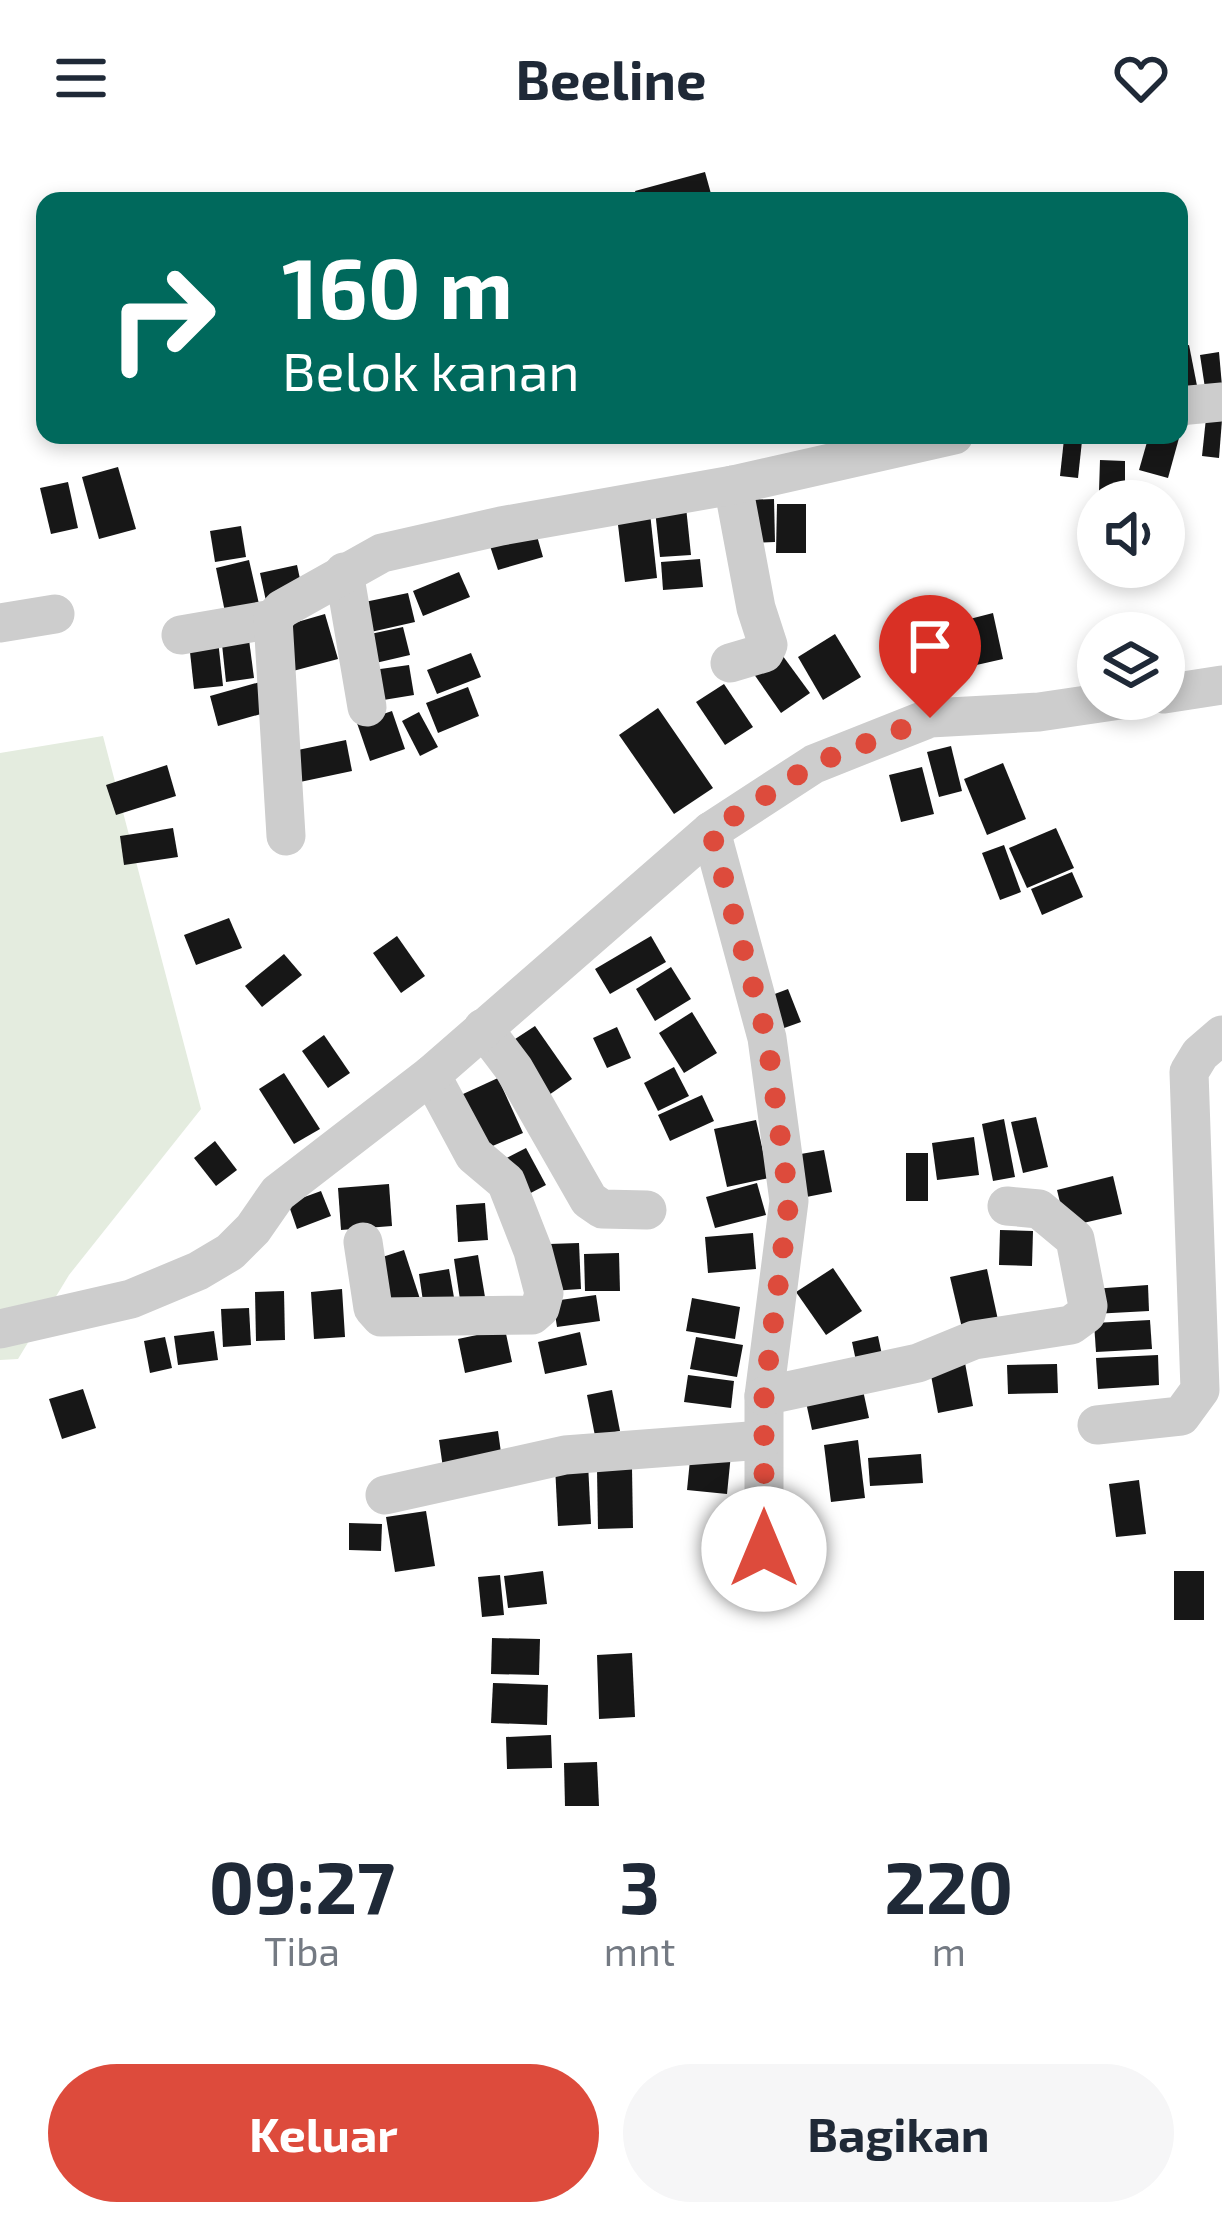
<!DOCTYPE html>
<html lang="id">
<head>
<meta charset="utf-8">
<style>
	:root { --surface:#fff; --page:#f6f6f7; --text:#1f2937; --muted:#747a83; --accent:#dd4b3c }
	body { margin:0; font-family:"Exo 2",sans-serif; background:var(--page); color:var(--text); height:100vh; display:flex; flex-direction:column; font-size:45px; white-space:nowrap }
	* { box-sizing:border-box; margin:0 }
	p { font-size:39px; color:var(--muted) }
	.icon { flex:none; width:66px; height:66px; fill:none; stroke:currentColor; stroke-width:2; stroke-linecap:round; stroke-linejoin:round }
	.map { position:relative; height:1650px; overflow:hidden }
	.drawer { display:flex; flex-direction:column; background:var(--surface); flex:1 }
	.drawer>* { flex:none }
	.guide { position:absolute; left:36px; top:36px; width:1152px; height:252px; border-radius:24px; box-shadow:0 6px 18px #0003; background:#00695c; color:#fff; overflow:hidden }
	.controls { position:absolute; left:1077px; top:324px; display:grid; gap:24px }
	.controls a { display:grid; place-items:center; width:108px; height:108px; border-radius:50%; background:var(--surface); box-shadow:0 6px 18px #0003; font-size:60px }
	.pin { position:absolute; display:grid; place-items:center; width:102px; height:102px; color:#fff; margin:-123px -51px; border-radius:50% 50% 50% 0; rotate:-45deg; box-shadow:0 0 12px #0007 }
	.pin .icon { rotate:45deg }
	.me { position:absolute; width:132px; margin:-66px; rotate:0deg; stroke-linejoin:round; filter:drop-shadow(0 0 9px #0008) }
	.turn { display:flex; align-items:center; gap:42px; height:252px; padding:0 48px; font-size:54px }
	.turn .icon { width:156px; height:156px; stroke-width:2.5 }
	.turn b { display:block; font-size:84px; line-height:102px }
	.eta { display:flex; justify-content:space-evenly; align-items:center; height:204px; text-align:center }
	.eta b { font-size:72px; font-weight:700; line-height:84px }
	.primary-button { display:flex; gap:24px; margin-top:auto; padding:24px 48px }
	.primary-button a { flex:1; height:138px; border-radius:72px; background:var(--accent); color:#fff; font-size:48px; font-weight:700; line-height:138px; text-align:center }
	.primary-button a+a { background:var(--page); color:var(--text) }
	header { display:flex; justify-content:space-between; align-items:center; height:156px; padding:0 48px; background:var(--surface); font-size:54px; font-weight:700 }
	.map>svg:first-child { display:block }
	.green { fill:#e4ecdf }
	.building { fill:#171717 }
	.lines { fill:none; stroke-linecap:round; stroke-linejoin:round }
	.minor { stroke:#cdcdcd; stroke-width:39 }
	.route { stroke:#dd4b3c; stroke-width:21; stroke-dasharray:0 37.8 }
</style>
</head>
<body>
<header><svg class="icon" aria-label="menu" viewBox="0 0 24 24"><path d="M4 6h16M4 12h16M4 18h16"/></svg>Beeline<svg class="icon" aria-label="heart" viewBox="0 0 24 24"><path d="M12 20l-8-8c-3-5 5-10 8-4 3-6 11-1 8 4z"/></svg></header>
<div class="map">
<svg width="1222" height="1650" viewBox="0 0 1222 1650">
	<rect width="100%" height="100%" fill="#fff"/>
	<polygon class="green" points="103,580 201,953 69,1119 18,1203 0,1204 0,597"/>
	<g class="building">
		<polygon points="705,16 713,45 638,45 635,35"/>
		<polygon points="1189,189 1200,245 1179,248 1179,191"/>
		<polygon points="1219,196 1222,230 1205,232 1200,199"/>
		<polygon points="1206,262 1222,264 1219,302 1202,300"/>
		<polygon points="1149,279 1179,282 1168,322 1139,314"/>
		<polygon points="1064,283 1082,285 1078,322 1060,320"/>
		<polygon points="1100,304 1125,305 1125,336 1099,335"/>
		<polygon points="118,311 136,373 99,383 82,321"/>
		<polygon points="68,326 78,372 51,378 40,332"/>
		<polygon points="774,343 775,386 746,387 745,344"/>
		<polygon points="777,348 806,348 806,397 776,397"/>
		<polygon points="686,351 691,399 660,401 655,354"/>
		<polygon points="650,357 657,422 625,426 617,361"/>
		<polygon points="533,366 543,401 498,414 487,381"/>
		<polygon points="241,370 246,401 215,406 210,375"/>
		<polygon points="700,403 703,431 663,434 661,406"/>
		<polygon points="249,404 259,448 225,456 216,412"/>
		<polygon points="297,409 303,437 266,445 260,417"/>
		<polygon points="459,416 470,441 423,460 413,435"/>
		<polygon points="408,437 415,466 362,478 355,448"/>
		<polygon points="993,457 1003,503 972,510 962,465"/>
		<polygon points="325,458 338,503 293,515 280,471"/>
		<polygon points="958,468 965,514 939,518 932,472"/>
		<polygon points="403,471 410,499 367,509 361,480"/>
		<polygon points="248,476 254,522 226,526 221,479"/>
		<polygon points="835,478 861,521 823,544 798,501"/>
		<polygon points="218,484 223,530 194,533 189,487"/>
		<polygon points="777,492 810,537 781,557 749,511"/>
		<polygon points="471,497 481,521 437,538 427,514"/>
		<polygon points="409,509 414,539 371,546 366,515"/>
		<polygon points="260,526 268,556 218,570 210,540"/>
		<polygon points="724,528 753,571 725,589 696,546"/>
		<polygon points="468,531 479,560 438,577 426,547"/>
		<polygon points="658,552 713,632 674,658 619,579"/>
		<polygon points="392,555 405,593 370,605 357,567"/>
		<polygon points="419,556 438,591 420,600 402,565"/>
		<polygon points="346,584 352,615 300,626 293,595"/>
		<polygon points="951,590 962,635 939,641 927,596"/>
		<polygon points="1003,607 1026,663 987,679 964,623"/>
		<polygon points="167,609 176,640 116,659 106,629"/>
		<polygon points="922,611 934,658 901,666 889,619"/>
		<polygon points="173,672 178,701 124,709 120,680"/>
		<polygon points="1056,672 1074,712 1027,732 1009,692"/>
		<polygon points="1004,689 1021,736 1000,744 982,697"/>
		<polygon points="1072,716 1083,741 1042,759 1031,733"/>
		<polygon points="229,762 242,792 196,809 184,779"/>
		<polygon points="397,780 425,820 401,837 373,797"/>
		<polygon points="651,780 666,806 610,838 595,813"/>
		<polygon points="284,798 302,819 262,851 245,830"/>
		<polygon points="671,811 691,843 655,865 636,833"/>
		<polygon points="788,833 801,866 773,876 761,843"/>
		<polygon points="692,856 717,897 684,917 659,877"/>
		<polygon points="535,870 572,923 546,941 509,887"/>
		<polygon points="617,871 631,902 607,912 593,882"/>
		<polygon points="324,879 350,917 328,932 302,895"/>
		<polygon points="674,911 689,940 658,955 644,927"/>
		<polygon points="284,917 320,973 294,988 259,933"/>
		<polygon points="498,922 523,977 474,998 450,944"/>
		<polygon points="702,939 714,965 670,985 658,959"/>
		<polygon points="1036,961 1048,1011 1023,1017 1011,966"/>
		<polygon points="1004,963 1015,1021 993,1025 982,968"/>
		<polygon points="756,964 769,1022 727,1031 714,973"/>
		<polygon points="974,981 979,1019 937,1024 932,987"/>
		<polygon points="215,985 237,1014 216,1030 194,1002"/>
		<polygon points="526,992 546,1029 521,1042 501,1005"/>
		<polygon points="824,994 832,1036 796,1043 789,1000"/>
		<rect x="906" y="997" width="22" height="48"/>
		<polygon points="1113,1020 1122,1058 1066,1071 1057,1034"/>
		<polygon points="757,1027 766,1059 715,1072 706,1041"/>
		<polygon points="389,1028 392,1070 341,1074 338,1032"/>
		<polygon points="321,1035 331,1060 297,1073 288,1047"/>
		<polygon points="485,1047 488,1084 458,1086 456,1049"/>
		<polygon points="1000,1074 1033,1075 1032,1110 999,1109"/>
		<polygon points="753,1077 756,1113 708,1117 705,1081"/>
		<polygon points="579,1087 581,1133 551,1135 549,1088"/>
		<polygon points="404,1094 420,1143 386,1154 370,1105"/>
		<polygon points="619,1097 620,1135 585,1135 584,1098"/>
		<polygon points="478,1099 487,1153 462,1157 454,1103"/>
		<polygon points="833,1112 862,1155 826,1179 796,1136"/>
		<polygon points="449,1113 455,1147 424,1152 419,1118"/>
		<polygon points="987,1113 998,1164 962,1172 950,1121"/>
		<polygon points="1148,1129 1149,1155 1093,1158 1092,1133"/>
		<polygon points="342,1133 345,1181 314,1183 311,1136"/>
		<polygon points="284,1135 285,1184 256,1185 255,1136"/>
		<polygon points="596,1139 600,1165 557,1171 553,1145"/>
		<polygon points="692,1142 740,1151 735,1183 686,1175"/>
		<polygon points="249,1152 251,1189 223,1191 221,1153"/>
		<polygon points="1150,1164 1152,1193 1096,1196 1094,1167"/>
		<polygon points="505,1173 512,1206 465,1217 458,1183"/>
		<polygon points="214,1175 218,1204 178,1209 174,1180"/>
		<polygon points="580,1176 587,1209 545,1218 538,1186"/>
		<polygon points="878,1180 885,1213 859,1219 852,1186"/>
		<polygon points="165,1181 172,1212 150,1217 144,1185"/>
		<polygon points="696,1181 743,1189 737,1221 690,1213"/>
		<polygon points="963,1196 973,1250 938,1257 928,1203"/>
		<polygon points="1158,1199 1159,1229 1098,1233 1096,1202"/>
		<polygon points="1057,1208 1058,1237 1008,1238 1007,1209"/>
		<polygon points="688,1219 734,1225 731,1252 684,1246"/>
		<polygon points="861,1225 869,1262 812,1274 804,1237"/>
		<polygon points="83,1233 96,1272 62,1283 49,1243"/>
		<polygon points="612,1234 620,1275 595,1280 587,1239"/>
		<polygon points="498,1275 503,1311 444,1319 439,1284"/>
		<polygon points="858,1284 865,1342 831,1346 824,1289"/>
		<polygon points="691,1294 731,1298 727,1338 687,1334"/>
		<polygon points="921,1298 923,1327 870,1330 868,1302"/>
		<polygon points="588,1307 591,1368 558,1370 555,1309"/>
		<polygon points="632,1312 633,1372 598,1373 597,1313"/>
		<polygon points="1139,1324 1146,1378 1116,1381 1109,1328"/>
		<polygon points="426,1355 435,1410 395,1416 386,1361"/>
		<polygon points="349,1367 382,1368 381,1395 349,1394"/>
		<polygon points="543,1415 547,1448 508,1452 504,1420"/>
		<rect x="1174" y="1415" width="30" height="49"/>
		<polygon points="500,1419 504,1459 482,1461 478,1421"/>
		<polygon points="492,1482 540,1483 539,1519 491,1518"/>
		<polygon points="632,1497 635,1561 599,1563 597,1499"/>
		<polygon points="493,1527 548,1529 547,1569 491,1567"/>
		<polygon points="551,1579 552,1612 507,1613 506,1581"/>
		<polygon points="597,1606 599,1650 565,1650 564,1607"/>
	</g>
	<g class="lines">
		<g class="minor">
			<polyline points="1179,250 1222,246"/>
			<polyline points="344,416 367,551"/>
			<polyline points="0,467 55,458"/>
			<polyline points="181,479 273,463"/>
			<polyline points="730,507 764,497 768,489 756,452 733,329"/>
			<polyline points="1164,538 1222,529"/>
			<polyline points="711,675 767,882 789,1045 764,1240 764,1393"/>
			<polyline points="286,680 273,463 282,453 382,397 501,370 733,329 954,279"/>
			<polyline points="483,872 514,913 589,1044 602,1053 647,1054"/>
			<polyline points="363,1086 373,1152 381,1161 532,1159 540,1152 544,1137 533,1095 506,1026 474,999 431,919"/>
			<polyline points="0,1173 131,1143 198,1115 230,1096 253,1073 278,1037 431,919 711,675 814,608 930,562 1039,556 1127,543"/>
			<polyline points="764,1240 918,1207 974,1184 1071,1169 1086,1158 1088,1150 1075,1083 1039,1053 1007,1050"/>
			<polyline points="1097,1269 1181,1260 1200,1234 1189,916 1200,898 1222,879"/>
			<polyline points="385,1339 565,1299 763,1284"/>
		</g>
	</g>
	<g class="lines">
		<polyline class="route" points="764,1393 764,1240 789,1045 767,882 711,675 814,608 930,562"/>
	</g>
</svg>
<div class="controls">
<a><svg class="icon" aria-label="sound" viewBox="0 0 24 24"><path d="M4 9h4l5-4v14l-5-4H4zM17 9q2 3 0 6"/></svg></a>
<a><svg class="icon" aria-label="layers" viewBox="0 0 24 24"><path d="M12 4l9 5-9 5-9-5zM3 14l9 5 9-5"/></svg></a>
</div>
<div class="pin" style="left:930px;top:562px;background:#d93025"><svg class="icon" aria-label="arrive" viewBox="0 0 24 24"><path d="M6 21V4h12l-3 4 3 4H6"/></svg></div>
<svg class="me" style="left:764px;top:1393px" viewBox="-20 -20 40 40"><circle r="19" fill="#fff"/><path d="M0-13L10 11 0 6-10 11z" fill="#dd4b3c"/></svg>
<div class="guide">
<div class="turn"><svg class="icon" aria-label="right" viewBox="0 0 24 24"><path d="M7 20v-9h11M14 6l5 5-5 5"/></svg><div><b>160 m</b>Belok kanan</div></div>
</div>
</div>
<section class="drawer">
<div class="eta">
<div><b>09:27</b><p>Tiba</p></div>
<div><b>3</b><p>mnt</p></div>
<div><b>220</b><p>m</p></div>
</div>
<div class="primary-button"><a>Keluar</a><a>Bagikan</a></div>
</section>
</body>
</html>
